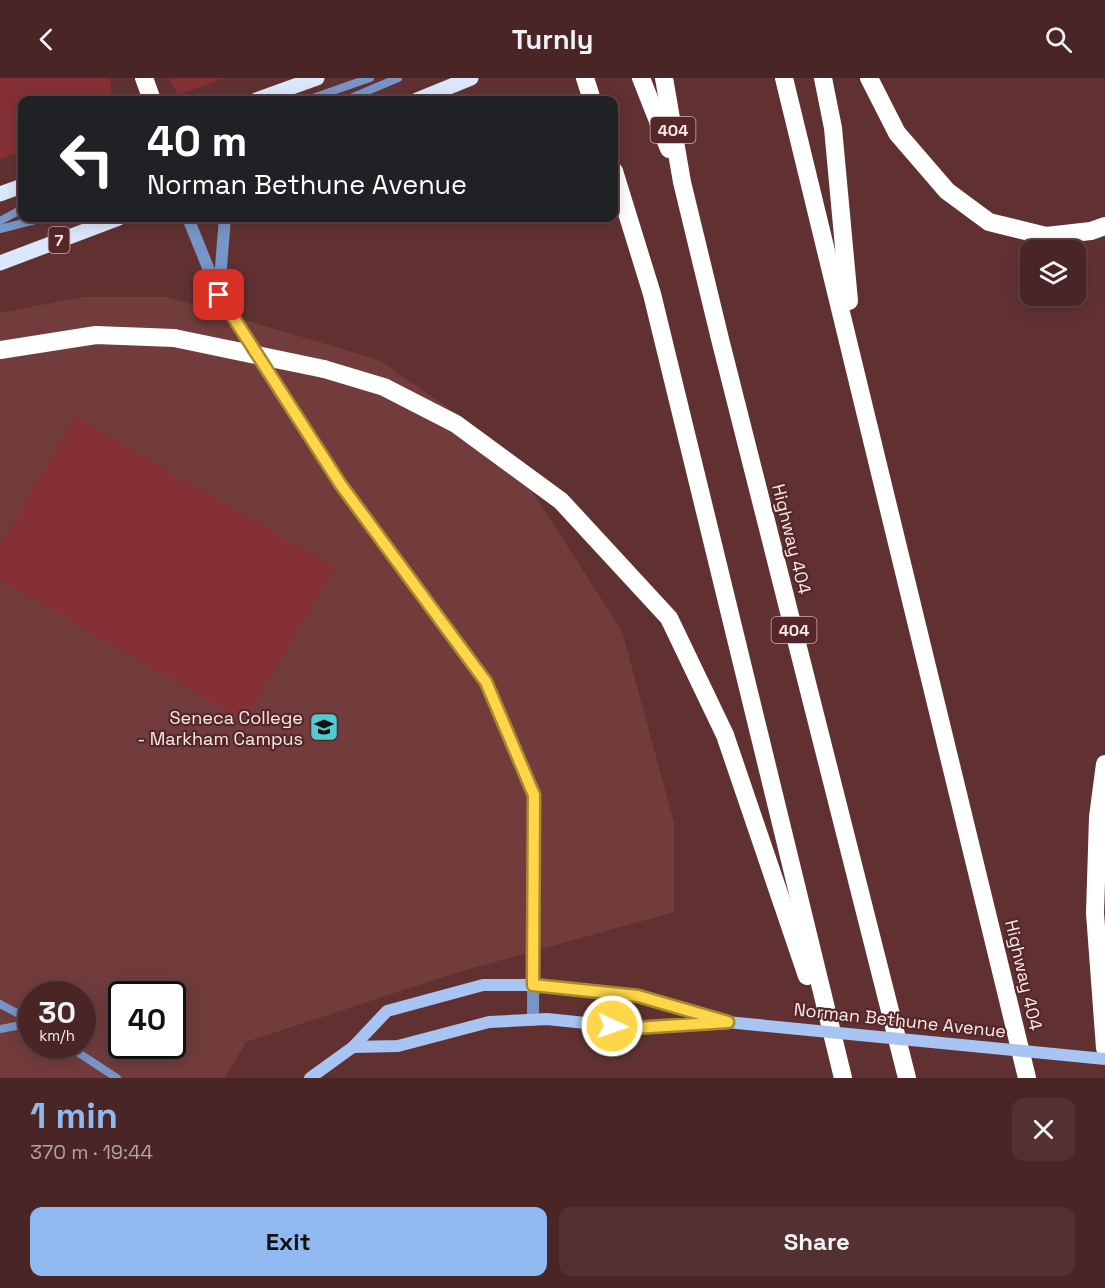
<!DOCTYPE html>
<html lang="en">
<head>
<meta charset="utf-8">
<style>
	:root { --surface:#492526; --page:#533132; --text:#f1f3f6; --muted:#b1a5a7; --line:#614243; --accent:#90b9f0 }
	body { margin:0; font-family:"Space Grotesk",sans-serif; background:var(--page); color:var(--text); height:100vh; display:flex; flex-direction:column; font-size:22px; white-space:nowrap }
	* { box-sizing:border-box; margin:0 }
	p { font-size:20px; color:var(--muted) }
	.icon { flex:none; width:33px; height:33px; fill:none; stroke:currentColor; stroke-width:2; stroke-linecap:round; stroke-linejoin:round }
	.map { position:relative; height:1000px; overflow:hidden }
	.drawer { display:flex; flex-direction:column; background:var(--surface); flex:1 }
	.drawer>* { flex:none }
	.banner { position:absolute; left:18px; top:18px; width:600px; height:126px; border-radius:12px; box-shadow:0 3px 15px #0003,0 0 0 2px var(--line); background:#202124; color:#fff; overflow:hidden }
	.tools { position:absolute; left:1020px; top:162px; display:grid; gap:12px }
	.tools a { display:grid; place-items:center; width:66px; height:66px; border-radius:12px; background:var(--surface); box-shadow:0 3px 15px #0003,0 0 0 2px var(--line); font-size:30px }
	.speed { position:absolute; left:18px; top:903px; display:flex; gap:12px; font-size:30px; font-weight:700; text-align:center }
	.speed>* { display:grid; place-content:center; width:78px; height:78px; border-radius:50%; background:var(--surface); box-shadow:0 3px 15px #0003,0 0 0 2px var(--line); line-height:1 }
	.speed small { font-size:15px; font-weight:400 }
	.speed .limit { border:3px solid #111; border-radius:9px; background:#fff; color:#111 }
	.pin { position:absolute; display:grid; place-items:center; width:51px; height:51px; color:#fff; margin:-26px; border-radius:12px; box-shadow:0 3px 9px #0006 }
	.me { position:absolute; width:66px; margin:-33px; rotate:93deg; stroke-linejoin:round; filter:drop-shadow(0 0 4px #0008) }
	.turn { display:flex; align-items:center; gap:21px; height:126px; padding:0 30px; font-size:27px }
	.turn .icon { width:78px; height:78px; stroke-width:2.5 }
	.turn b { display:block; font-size:42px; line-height:51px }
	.round { display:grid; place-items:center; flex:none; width:63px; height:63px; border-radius:12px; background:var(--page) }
	.overview { display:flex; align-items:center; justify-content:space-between; height:102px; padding:0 30px }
	h1 { font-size:36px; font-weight:700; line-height:45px; color:var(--accent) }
	.button { display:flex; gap:12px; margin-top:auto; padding:12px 30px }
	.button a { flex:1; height:69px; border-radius:12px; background:var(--accent); color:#111; font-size:24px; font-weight:700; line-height:69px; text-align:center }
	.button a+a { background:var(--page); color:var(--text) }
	header { display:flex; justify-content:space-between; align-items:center; height:78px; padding:0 30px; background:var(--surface); font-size:27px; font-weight:700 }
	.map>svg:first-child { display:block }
	.built { fill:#723c3d; fill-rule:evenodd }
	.green { fill:#853035 }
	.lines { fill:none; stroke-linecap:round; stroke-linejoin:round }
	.lane { stroke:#7795c7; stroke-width:8 }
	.street { stroke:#7795c7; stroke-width:12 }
	.secondary { stroke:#a8c4f3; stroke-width:12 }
	.primary { stroke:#dbe8fc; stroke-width:15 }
	.highway { stroke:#fff; stroke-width:18 }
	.secondary-bridge { stroke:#a8c4f3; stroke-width:12 }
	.highway-bridge { stroke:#fff; stroke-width:18 }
	.route-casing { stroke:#a68a30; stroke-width:15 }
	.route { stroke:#ffd54a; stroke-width:10 }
	.labels { text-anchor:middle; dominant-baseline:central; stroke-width:4.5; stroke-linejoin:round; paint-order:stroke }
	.shield { fill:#552728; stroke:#cbb0b0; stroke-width:1.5 }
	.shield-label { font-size:16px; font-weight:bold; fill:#fdebea }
	.street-label { font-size:18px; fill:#fdebea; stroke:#552728 }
	.poi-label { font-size:18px; fill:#fdebea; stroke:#552728; text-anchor:end }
</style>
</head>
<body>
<header><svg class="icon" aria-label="back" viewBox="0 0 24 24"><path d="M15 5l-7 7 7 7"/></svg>Turnly<svg class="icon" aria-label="search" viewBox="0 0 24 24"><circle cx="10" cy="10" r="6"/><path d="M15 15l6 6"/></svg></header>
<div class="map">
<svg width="1105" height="1000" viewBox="0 0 1105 1000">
	<rect width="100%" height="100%" fill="#613132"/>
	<path class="built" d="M82,219H167L379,282L503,368L622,553L674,745V834L455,895L246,964L225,1000H0V235ZM32,916H82V968H32ZM122,916H172V968H122Z"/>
	<g class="green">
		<polygon points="0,0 110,0 112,22 22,22 22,74 0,81"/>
		<polygon points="169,0 225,0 178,17"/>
		<polygon points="75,339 335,489 245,643 0,502 0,467"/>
	</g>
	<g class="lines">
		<g class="lane">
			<polyline points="307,22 370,0"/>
			<polyline points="346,22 398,0"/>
			<polyline points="0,143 22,131"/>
			<polyline points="0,151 43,140"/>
			<polyline points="0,926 32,943"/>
			<polyline points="0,951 32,945"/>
			<polyline points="68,968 117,1000"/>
		</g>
		<g class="street">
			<polyline points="188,140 219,217 341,407 486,604 534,717 533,942"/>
			<polyline points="219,213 225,140"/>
		</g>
		<g class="secondary">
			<polyline points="353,969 398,968 489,944 547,941 634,950 717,944"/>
			<polyline points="310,1000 353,969 387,933 483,907 533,907 638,918 727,944"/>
		</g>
		<g class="primary">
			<polyline points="256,22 317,0"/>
			<polyline points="417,22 471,0"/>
			<polyline points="0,116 22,108"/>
			<polyline points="0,185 119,140"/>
		</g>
		<g class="highway">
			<polyline points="144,0 152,22"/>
			<polyline points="585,0 592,22"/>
			<polyline points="641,0 669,71"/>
			<polyline points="664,0 682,104 720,261 907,1000"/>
			<polyline points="784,0 1027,1000"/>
			<polyline points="823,0 833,50 849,223"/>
			<polyline points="869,0 897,55 947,113 989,144 1046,158 1091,153 1105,148"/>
			<polyline points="614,93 652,216 843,1000"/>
			<polyline points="0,272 96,257 174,260"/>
			<polyline points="324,291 384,309 456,346 561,423 669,540 725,657 807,898"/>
			<polyline points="1105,686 1098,739 1095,835 1105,970"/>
		</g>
		<polyline class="secondary-bridge" points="727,944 1105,981"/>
		<polyline class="highway-bridge" points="174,260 324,291"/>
	</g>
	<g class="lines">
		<g class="route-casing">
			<polyline id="route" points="219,217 341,407 486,604 534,717 533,907 638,918 728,944 634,950 612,948"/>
		</g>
		<use href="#route" class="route"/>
	</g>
	<defs>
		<g id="university-square" transform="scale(1.5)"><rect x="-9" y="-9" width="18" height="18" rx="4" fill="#51ccd3" stroke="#552728"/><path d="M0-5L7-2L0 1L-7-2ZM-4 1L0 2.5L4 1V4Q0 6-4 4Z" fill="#111"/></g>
	</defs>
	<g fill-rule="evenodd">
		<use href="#university-square" x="324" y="649"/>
	</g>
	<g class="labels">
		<g class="shield">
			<rect x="650.5" y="39" width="45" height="26" rx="4.5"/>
			<rect x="48.5" y="149" width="21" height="26" rx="4.5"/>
			<rect x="771.5" y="539" width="45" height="26" rx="4.5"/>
		</g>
		<g class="shield-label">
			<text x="673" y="52">404</text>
			<text x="59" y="162">7</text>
			<text x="794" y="552">404</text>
		</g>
		<g class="street-label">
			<text transform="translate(792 461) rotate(76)">Highway 404</text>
			<text transform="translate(1024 897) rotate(77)">Highway 404</text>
			<text transform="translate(900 942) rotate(6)">Norman Bethune Avenue</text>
		</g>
		<g class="poi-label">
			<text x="303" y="639">Seneca College<tspan x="303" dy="21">- Markham Campus</tspan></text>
		</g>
	</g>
</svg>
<div class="tools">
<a><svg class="icon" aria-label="layers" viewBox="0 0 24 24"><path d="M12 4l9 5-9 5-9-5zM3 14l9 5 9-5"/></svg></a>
</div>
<div class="speed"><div>30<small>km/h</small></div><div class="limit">40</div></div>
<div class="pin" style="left:219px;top:217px;background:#d93025"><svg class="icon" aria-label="arrive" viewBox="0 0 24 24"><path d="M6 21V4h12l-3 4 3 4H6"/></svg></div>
<svg class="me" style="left:612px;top:948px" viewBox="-20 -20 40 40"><circle r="17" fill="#ffd54a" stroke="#fff" stroke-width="3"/><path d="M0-11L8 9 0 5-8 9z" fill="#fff"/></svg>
<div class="banner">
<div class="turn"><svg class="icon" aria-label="left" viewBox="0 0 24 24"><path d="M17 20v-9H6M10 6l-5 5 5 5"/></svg><div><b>40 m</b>Norman Bethune Avenue</div></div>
</div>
</div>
<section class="drawer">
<div class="overview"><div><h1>1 min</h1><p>370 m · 19:44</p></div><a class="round"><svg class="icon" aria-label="close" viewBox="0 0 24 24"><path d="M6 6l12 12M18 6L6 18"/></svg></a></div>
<div class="button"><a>Exit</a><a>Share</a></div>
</section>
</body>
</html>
